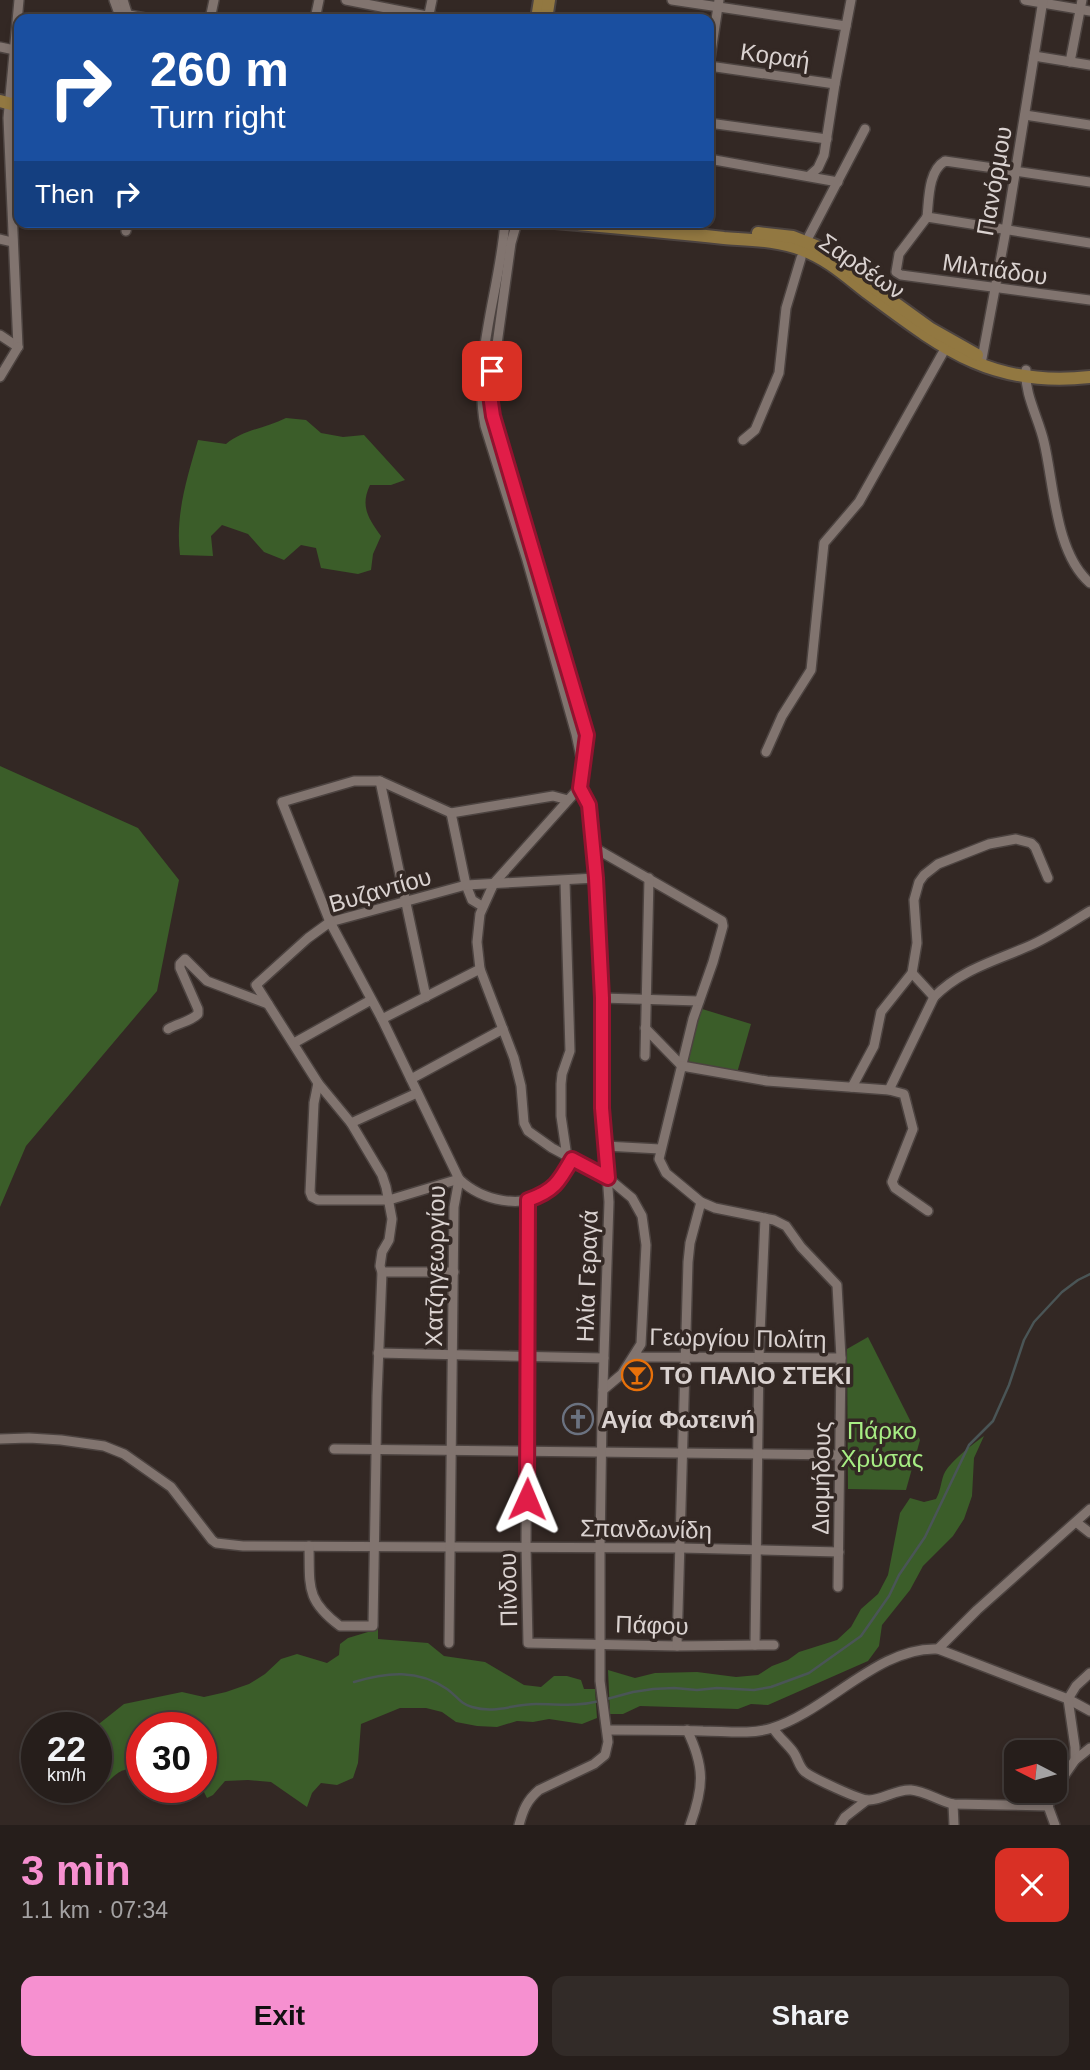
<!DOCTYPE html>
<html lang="en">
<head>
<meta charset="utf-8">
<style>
	:root { --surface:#261e1b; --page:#322b28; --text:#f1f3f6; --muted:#a4a2a3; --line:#423c3a; --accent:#f690d0 }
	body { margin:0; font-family:Helvetica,sans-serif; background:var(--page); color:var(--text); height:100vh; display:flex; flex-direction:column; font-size:26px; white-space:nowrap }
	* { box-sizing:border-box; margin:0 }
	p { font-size:23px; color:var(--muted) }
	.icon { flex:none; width:38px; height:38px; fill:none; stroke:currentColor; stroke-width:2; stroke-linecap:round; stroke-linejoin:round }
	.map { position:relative; height:1825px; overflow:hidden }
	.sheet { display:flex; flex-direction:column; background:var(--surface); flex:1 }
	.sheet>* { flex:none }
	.top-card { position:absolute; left:14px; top:14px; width:700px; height:214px; border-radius:14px; box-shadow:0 4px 10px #0003,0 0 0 2px var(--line); background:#1a4fa0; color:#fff; overflow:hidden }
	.needle { width:46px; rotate:276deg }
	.fabs { position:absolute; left:1004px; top:1740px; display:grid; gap:14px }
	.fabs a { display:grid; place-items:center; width:63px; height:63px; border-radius:14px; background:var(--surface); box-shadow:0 4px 10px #0003,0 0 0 2px var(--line); font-size:35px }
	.speed { position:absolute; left:21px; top:1712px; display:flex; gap:14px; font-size:35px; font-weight:700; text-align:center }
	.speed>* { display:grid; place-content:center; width:91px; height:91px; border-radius:50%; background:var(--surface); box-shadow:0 4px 10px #0003,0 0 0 2px var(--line); line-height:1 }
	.speed small { font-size:18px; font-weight:400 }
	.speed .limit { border:10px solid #d22; background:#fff; color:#111 }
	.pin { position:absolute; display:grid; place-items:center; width:60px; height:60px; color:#fff; margin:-30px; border-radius:14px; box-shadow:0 4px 10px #0006 }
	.me { position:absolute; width:77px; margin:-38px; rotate:1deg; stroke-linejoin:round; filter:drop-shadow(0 0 5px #0008) }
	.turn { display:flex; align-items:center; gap:24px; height:147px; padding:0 21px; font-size:32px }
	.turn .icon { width:91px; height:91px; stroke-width:2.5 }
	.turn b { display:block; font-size:49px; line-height:60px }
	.then { display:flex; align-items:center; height:66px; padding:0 21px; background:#0003; gap:14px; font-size:26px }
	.round { display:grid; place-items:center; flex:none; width:74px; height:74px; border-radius:14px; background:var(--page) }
	.head { display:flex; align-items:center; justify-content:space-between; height:119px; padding:0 21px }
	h1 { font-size:42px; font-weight:700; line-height:52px; color:var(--accent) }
	.primary-button { display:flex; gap:14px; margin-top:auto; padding:14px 21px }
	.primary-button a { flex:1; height:80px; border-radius:14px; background:var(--accent); color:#111; font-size:28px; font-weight:700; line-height:80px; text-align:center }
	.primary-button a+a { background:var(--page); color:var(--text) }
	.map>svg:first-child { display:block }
	.green { fill:#3b5d29 }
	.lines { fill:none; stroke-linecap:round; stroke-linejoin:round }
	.stream { stroke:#4a5556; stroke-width:2.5 }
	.minor-casing { stroke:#4c4340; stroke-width:12 }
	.major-casing { stroke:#4c4340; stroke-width:16 }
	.minor { stroke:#81746f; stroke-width:9 }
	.major { stroke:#927841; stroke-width:12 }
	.route-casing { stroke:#92132f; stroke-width:18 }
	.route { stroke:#e11d48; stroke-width:12 }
	.labels { text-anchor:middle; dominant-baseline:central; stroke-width:7; stroke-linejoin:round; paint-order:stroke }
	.street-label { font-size:24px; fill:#dad2d0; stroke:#332824 }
	.poi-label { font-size:24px; font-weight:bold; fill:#dad2d0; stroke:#332824; text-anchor:start }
	.park-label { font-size:24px; fill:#a7ed84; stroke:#332824 }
</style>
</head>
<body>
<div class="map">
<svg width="1090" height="1825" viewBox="0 0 1090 1825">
	<rect width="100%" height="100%" fill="#332824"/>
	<g class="green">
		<path d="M286,418L306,420L321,433L343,437L364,435L405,480L391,485H370C360,506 368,518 381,536L373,554L371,570L358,574L321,568L316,548L301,545L284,560L264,552L248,534L222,525L211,536L213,556L180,555C175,515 187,478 198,440L226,444C243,430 266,428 286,418Z"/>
		<polygon points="0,766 138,828 179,880 157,991 26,1146 0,1207"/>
		<polygon points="699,1008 751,1024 737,1073 686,1064"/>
		<polygon points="868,1337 920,1440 906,1490 848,1489 847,1349"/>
		<path d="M984,1436L974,1458L972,1496L964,1519L953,1536L923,1566L910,1590L882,1625L879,1646L868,1661L768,1705L751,1704L738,1709L640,1706L623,1714H610L608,1670L635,1678L655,1673L697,1672L736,1677L758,1675L772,1666L788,1660L799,1652L837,1640L851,1627L861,1609L878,1594L888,1575L900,1513L910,1498L924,1502L936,1499C941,1491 941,1479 945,1472C952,1460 973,1444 984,1436Z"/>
		<path d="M378,1629V1639L428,1643L444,1656L485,1662L524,1685L541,1687L554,1676H567L581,1680L584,1689H595L597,1718L582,1724L549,1719L533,1722L517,1721L497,1727L477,1726L456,1722L442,1712L426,1708H400L361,1724L358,1763L353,1778L337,1785L321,1783L312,1793L307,1807L271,1782L248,1780L225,1781L213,1795L207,1798L201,1786V1727H142V1768C111,1767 117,1781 94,1790C81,1796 63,1792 50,1789L51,1787H96L95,1727L124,1704L182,1692L204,1697L226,1692L249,1684L265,1674L281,1659L297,1654L327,1663L339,1655L340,1644L348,1638Z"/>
	</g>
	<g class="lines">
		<g class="stream">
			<path d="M354,1682C387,1672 418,1669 447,1689C457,1696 460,1704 472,1707C496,1714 513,1704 536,1704C561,1704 574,1707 600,1701"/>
			<polyline points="607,1699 633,1692 653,1689 674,1688 697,1690 717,1688 754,1690 771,1687 809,1673 861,1636 889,1596 899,1575 925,1537 969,1445 993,1421 1009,1385 1024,1340 1034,1322 1062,1292 1078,1280 1090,1274"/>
		</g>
		<g class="minor-casing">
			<g id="minor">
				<polyline points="114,0 121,19"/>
				<polyline points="123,0 129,19"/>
				<polyline points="346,0 442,19"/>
				<polyline points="672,0 846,26"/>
				<polyline points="1025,0 1090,11"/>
				<polyline points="120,18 129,15 150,19"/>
				<polyline points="210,19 214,0"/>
				<polyline points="315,19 319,0"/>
				<polyline points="428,19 432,0"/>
				<polyline points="0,47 19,51"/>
				<polyline points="1034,56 1090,65"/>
				<polyline points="1070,62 1082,0"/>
				<polyline points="709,65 719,0"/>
				<polyline points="709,66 835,84"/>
				<polyline points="1025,115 1090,125"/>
				<polyline points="709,123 827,139"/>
				<polyline points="709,159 838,182"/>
				<polyline points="809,176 818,168 824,155 835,84 851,0"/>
				<polyline points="927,217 899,254 896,272 901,275 1090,300"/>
				<path d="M927,217C929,199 928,171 945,161L1090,182"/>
				<polyline points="927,217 1090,243"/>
				<path d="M505,222C500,290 472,358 485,426L527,560L576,734L582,762"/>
				<path d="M517,222L511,243L490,395L493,416L501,445L585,725C590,746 583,767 580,787"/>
				<polyline points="126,231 128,222"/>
				<polyline points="809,236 865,129"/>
				<polyline points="0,239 12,242"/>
				<polyline points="0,335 18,347"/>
				<polyline points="18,347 8,118 19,0"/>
				<polyline points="981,364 1006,230 1043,0"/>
				<path d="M1026,370C1024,394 1039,419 1044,442C1054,484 1055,553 1090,583"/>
				<polyline points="0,377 18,347"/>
				<polyline points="743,440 755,430 779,373 786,308 801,258"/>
				<polyline points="766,752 782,716 811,670 824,543 859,502 945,349"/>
				<polyline points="380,781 426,997"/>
				<polyline points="580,787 494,883 480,914 477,942 480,969 514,1058 521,1086 524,1123 528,1131 552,1148 608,1178 632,1198 642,1216 646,1245 641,1344 622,1374 603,1390"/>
				<polyline points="451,813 466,885 472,900 482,906"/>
				<polyline points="593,847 722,921 723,926 713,962 693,1019 659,1159 666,1173 701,1202 715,1208 774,1220 786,1226 801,1247 837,1285 841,1358 838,1587"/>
				<polyline points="565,881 570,1051 562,1074 561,1084 561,1116 567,1157"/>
				<polyline points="912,973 934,997"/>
				<polyline points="602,998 699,1001"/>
				<polyline points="382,1019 480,969"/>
				<polyline points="645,1028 682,1066"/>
				<path d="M168,1029C178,1023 190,1022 198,1014V1009L180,968V964L185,959L207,981L268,1004"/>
				<polyline points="294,1043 371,1000"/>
				<polyline points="645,1056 649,878"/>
				<polyline points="682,1066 767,1081 889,1090 904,1094 913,1129 892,1182 895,1188 928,1211"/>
				<polyline points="411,1079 503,1029"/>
				<path d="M318,1083L314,1103L310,1192L312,1197L318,1200H389L459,1179C482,1201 522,1210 550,1191C561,1183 566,1170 572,1159"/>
				<polyline points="852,1087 874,1046 881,1012 912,973 917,943 914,900 919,882 924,875 938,864 989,844 1016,839 1031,843 1035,847 1048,878"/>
				<path d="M889,1090L934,997C960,970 995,961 1029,946C1050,937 1070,923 1090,911"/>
				<polyline points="351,1123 417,1093"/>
				<polyline points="605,1146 660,1149"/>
				<polyline points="528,1200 526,1546 528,1643 677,1646 774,1645"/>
				<polyline points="382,1272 454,1272"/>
				<polyline points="378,1353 604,1358"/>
				<polyline points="636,1354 640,1357 841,1358"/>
				<polyline points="0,1439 29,1438 61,1440 104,1446 124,1454 171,1487 212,1540 216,1543 243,1546 681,1548 839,1552"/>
				<polyline points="334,1449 841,1455"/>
				<polyline points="1076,1522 1090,1533"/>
				<path d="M309,1546C310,1586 305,1600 340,1626H373L377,1396L382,1272L380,1266L382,1252L389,1240L392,1219L386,1187L382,1175L351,1123L318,1083L256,985L308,938L330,922L466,885L596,878"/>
				<polyline points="449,1643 454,1207 459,1179 382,1019 330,922 282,802 354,781 380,781 451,813 553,796 568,800"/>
				<polyline points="755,1645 759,1357 765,1218"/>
				<polyline points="677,1646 688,1262 690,1243 701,1202"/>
				<polyline points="938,1649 977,1610 1090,1509"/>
				<path d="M773,1728C779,1738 788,1744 794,1753C798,1759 799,1767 805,1772C813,1778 859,1800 869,1800C885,1799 896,1789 911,1790C925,1791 939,1801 953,1804L1048,1806"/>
				<path d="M607,1730C639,1730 671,1730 703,1731C725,1731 750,1735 772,1728C827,1711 879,1646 938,1649L1068,1699L1090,1711"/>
				<path d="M687,1730C705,1767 704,1787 690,1825"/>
				<polyline points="1075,1760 1075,1747 1068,1699 1076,1686 1090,1673"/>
				<polyline points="1055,1789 1075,1760 1090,1748"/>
				<polyline points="1055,1790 1048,1806 1055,1825"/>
				<polyline points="953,1804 954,1825"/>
				<path d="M519,1825C523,1810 527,1800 539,1790L594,1764L605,1755L608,1742L600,1681V1548L602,1417L609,1202L602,1108V998L596,878L589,805L580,787"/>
				<polyline points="840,1825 845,1817 867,1800"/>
			</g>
		</g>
		<g class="major-casing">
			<g id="major">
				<polyline points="537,19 540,0"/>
				<polyline points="546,19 549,0"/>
				<polyline points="0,101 19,106"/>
				<polyline points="510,222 516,222"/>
				<path d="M555,222C612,227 668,232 724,238C750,240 778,240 803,250C828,259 848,278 869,294C943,349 992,388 1090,377"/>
				<polyline points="758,233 793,237 816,246 931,329 977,355"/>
			</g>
		</g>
		<use href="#minor" class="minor"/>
		<use href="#major" class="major"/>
	</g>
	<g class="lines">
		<g class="route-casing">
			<path id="route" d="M492,371L490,395L493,416L587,735L580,788L589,805L596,878L602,998V1108L608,1178L572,1159C559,1182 554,1191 528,1200L527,1499"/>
		</g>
		<use href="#route" class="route"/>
	</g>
	<defs>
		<g id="bar-ring" transform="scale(1.575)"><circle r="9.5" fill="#332824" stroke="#e8710a" stroke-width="1.5"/><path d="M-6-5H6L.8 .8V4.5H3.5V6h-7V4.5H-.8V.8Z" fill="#e8710a"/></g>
		<g id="church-ring" transform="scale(1.575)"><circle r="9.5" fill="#332824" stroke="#6b7280" stroke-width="1.5"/><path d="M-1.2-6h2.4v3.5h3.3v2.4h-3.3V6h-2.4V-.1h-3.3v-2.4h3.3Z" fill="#6b7280"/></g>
	</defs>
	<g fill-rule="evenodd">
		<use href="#bar-ring" x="637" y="1375"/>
		<use href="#church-ring" x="578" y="1419"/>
	</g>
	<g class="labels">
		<g class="street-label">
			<text transform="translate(775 56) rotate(8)">Κοραή</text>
			<text transform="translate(994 181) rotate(-80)">Πανόρμου</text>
			<text transform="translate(862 266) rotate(34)">Σαρδέων</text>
			<text transform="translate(995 269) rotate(8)">Μιλτιάδου</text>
			<text transform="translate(380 890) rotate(-16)">Βυζαντίου</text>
			<text transform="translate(435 1266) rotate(-89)">Χατζηγεωργίου</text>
			<text transform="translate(587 1276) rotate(-88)">Ηλία Γεραγά</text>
			<text transform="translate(738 1338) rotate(1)">Γεωργίου Πολίτη</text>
			<text transform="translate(821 1478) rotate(-89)">Διομήδους</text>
			<text transform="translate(646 1529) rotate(1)">Σπανδωνίδη</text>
			<text transform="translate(508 1590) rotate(-91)">Πίνδου</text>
			<text transform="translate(652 1625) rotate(2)">Πάφου</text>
		</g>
		<g class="poi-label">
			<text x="660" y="1375">ΤΟ ΠΑΛΙΟ ΣΤΕΚΙ</text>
			<text x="601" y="1419">Αγία Φωτεινή</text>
		</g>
		<g class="park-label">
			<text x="882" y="1430">Πάρκο<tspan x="882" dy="28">Χρύσας</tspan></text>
		</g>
	</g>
</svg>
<div class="fabs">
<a><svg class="needle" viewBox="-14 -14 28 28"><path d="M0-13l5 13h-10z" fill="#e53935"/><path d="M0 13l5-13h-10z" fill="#a4a2a3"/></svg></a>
</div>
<div class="speed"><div>22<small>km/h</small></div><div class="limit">30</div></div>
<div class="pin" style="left:492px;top:371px;background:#d93025"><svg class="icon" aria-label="arrive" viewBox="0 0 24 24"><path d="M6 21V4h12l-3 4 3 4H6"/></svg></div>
<svg class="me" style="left:527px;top:1499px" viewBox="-20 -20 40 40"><path d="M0-17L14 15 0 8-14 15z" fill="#e11d48" stroke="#fff" stroke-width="4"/></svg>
<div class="top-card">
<div class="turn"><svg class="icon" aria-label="right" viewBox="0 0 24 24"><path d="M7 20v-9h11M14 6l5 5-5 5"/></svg><div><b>260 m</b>Turn right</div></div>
<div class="then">Then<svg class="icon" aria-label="right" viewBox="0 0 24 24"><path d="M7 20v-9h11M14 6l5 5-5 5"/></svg></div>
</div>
</div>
<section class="sheet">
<div class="head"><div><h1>3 min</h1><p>1.1 km · 07:34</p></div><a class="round" style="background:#d93025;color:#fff"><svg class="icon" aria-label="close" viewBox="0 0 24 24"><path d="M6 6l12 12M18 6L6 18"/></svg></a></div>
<div class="primary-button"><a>Exit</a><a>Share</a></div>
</section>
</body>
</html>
